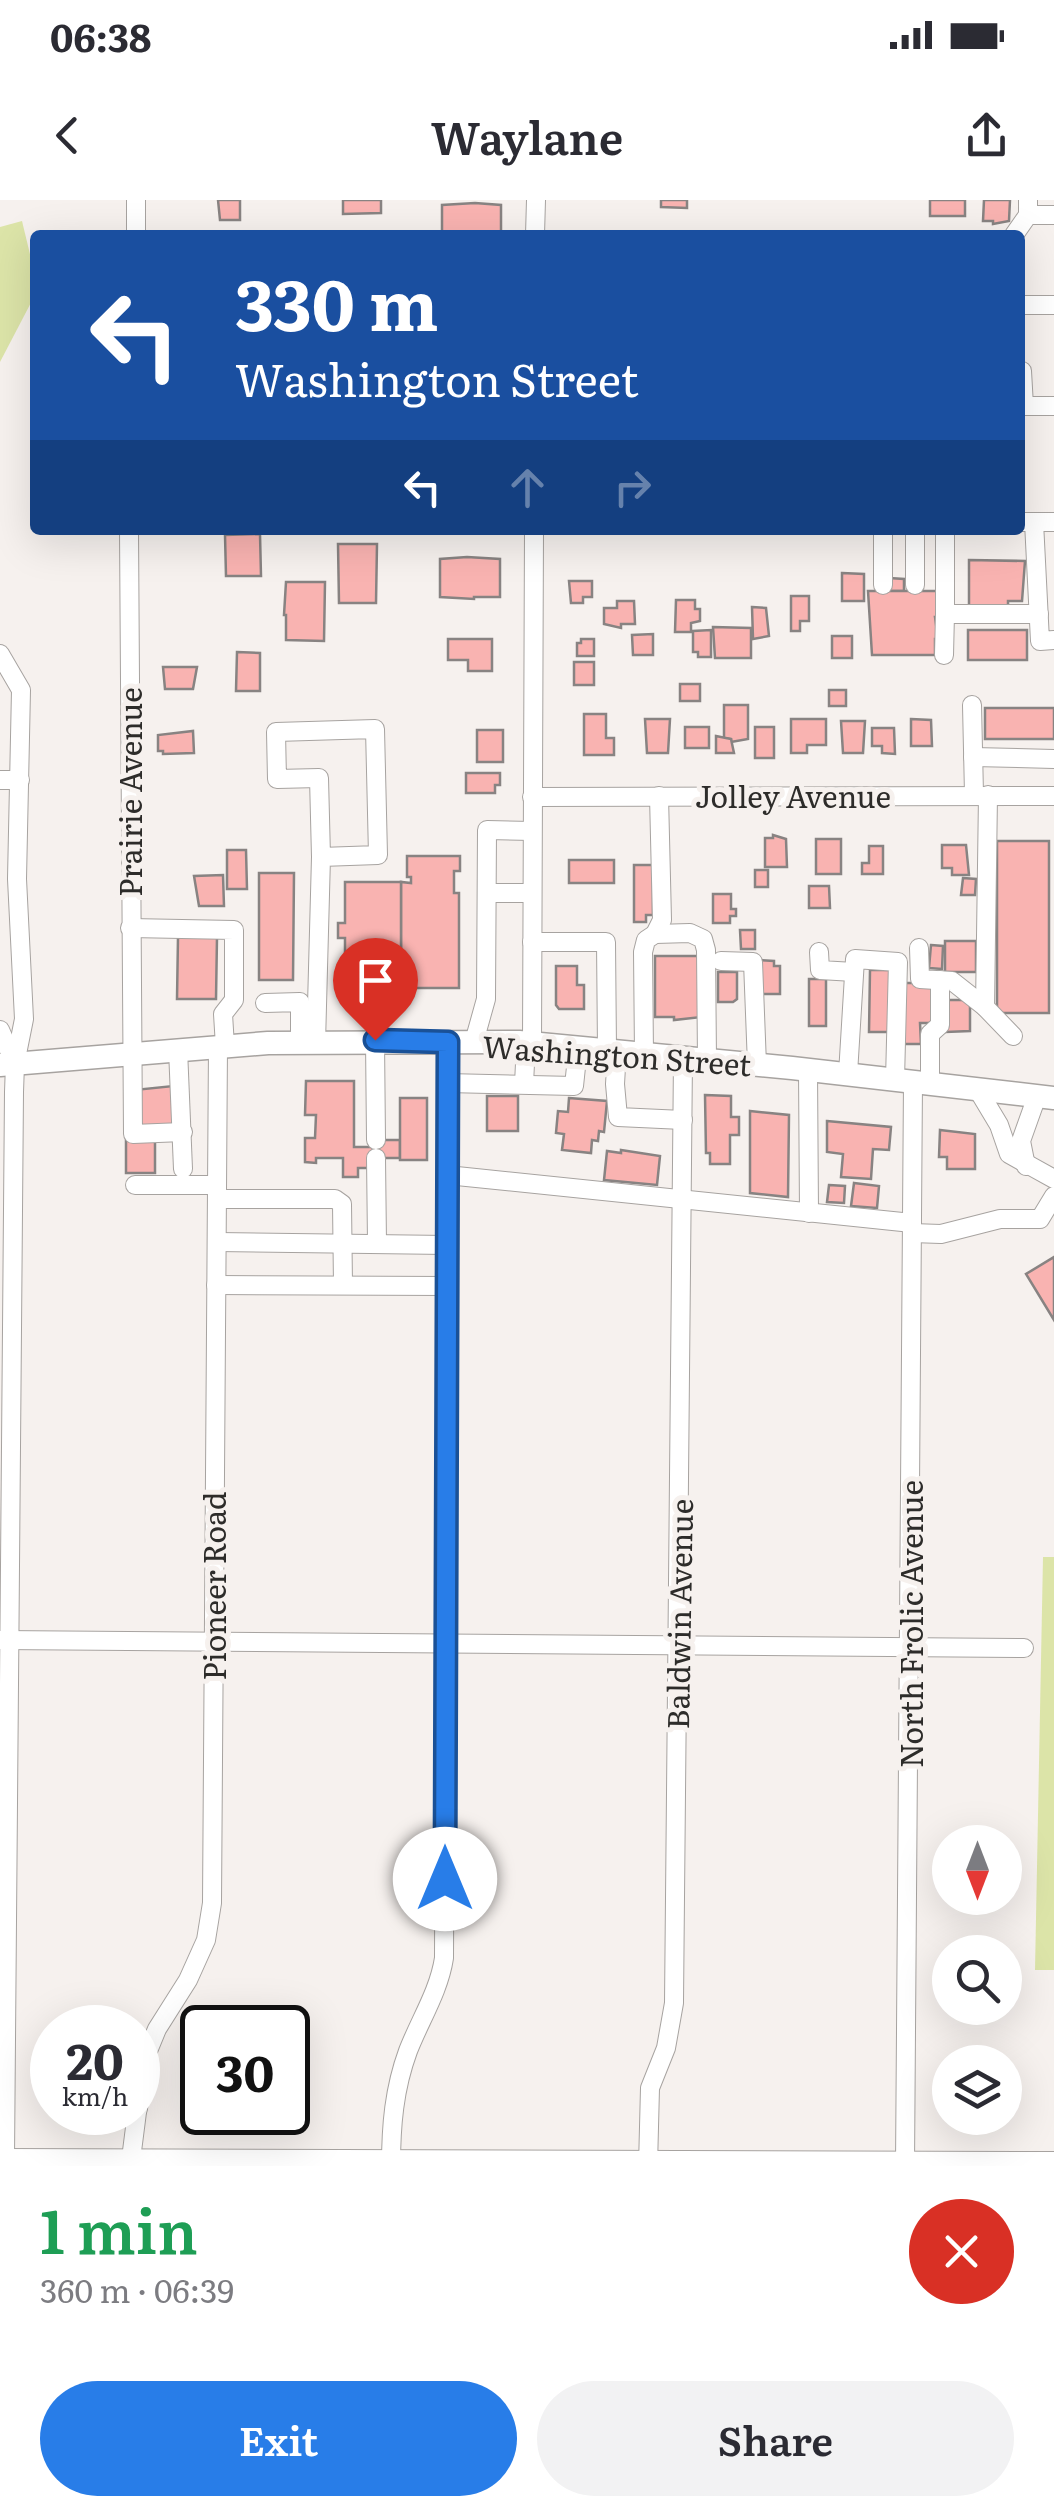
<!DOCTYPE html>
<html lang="en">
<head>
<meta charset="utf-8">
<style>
	:root { --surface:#fff; --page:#f2f2f3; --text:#2b2b33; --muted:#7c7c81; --accent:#287de8 }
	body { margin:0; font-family:Literata,serif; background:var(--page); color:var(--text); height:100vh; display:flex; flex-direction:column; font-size:38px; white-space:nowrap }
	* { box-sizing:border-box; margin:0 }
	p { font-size:32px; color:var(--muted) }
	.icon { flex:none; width:55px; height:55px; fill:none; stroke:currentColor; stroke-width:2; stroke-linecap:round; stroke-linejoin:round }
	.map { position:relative; height:1966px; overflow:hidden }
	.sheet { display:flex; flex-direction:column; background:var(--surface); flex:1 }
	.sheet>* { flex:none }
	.top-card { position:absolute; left:30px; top:30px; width:995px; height:305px; border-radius:10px; box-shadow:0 10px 40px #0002; background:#1a4fa0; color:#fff; overflow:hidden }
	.needle { width:65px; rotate:180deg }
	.tools { position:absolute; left:932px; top:1625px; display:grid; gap:20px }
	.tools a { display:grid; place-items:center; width:90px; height:90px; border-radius:50%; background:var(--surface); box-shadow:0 10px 40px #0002; font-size:50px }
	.speed { position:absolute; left:30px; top:1805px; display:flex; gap:20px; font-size:50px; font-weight:700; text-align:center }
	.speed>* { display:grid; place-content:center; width:130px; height:130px; border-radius:50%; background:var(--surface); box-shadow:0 10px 40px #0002; line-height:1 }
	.speed small { font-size:25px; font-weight:400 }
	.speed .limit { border:5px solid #111; border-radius:15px; background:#fff; color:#111 }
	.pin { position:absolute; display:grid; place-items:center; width:85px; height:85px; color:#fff; margin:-102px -42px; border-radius:50% 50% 50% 0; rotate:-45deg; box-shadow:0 0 10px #0007 }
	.pin .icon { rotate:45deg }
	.me { position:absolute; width:110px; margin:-55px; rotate:0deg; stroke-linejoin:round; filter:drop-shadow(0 0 8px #0008) }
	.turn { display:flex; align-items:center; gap:35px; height:210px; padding:0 40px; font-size:45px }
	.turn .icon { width:130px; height:130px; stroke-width:2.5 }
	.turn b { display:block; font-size:70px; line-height:85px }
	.lanes { display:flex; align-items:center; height:95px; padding:0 40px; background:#0003; justify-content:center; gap:50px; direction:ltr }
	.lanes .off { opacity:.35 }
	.round { display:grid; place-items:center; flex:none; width:105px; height:105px; border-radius:52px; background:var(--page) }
	.headline { display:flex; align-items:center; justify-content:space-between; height:170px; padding:0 40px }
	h1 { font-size:60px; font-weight:600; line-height:75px; color:#1e9e55 }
	.action { display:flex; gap:20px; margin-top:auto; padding:20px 40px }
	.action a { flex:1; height:115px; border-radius:60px; background:var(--accent); color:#fff; font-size:40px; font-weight:600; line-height:115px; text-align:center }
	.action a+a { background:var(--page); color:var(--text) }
	.status { display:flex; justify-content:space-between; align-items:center; height:70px; padding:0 50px; background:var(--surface); direction:ltr }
	.status svg { height:28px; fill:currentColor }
	header { display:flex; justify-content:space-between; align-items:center; height:130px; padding:0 40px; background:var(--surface); font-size:45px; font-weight:600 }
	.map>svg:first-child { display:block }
	.green { fill:#dce4a8 }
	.building { fill:#f9b3b1; stroke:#888382; stroke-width:2.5 }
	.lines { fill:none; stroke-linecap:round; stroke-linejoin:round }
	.minor-casing { stroke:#a7a3a0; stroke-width:20 }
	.major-casing { stroke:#a7a3a0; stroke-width:25 }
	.minor { stroke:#fff; stroke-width:18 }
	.major { stroke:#fff; stroke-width:22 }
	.route-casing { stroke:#1a5197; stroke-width:25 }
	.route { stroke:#287de8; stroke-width:18 }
	.labels { text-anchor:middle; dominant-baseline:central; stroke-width:10; stroke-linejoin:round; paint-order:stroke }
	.street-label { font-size:30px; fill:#2d2c2a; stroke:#f6f1ee }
</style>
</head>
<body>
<div class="status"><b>06:38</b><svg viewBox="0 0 49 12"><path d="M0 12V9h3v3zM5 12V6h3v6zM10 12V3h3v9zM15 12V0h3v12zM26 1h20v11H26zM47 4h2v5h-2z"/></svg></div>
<header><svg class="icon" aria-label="back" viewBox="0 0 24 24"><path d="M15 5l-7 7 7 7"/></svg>Waylane<svg class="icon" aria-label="share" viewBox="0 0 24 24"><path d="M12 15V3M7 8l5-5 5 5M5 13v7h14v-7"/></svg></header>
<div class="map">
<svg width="1054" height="1966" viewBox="0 0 1054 1966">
	<rect width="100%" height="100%" fill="#f6f1ee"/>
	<g class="green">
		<polygon points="22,21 35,75 35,95 0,162 0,27"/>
		<polygon points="1043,1357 1054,1357 1054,1770 1035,1770"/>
	</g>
	<g class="building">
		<polygon points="218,0 240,0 240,20 220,20"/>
		<polygon points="343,0 381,0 381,13 343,14"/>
		<polygon points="661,0 687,0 687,8 661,7"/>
		<rect x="930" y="0" width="35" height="16"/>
		<polygon points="984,0 1010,0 1009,21 993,24 993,21 983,21"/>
		<polygon points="475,3 501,5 501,35 442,35 442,5"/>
		<polygon points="260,334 261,376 226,376 225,335"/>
		<polygon points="338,344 377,344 376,403 339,403"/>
		<polygon points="467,357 500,359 500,397 474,397 474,399 440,397 440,359"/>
		<polygon points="969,360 1025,361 1022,401 1008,401 1008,406 969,405"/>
		<polygon points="842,373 864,374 864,401 842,401"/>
		<polygon points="889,378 904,379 904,391 889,391"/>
		<polygon points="569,381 592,381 592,397 583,397 583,403 571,403"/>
		<polygon points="286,382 325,382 324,441 286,440 286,415 284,415"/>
		<polygon points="868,391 940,391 940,417 935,417 938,439 935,439 935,455 872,455"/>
		<polygon points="791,396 809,396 809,421 800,421 800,431 791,431"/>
		<polygon points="676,400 695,400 695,409 700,409 700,421 691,423 691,432 675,432"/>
		<polygon points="617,401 634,401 635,424 621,424 621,428 604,424 604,408 617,408"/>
		<polygon points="752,407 766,408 769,436 753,439"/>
		<polygon points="713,427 751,428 751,458 715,458"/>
		<polygon points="711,430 711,457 698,457 698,452 693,452 693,431"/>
		<rect x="968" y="430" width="59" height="30"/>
		<polygon points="653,434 653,455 633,455 632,435"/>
		<rect x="832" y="436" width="20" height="22"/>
		<polygon points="448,439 492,439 492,471 468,471 468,460 448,460"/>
		<polygon points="581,439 594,439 594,456 577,456 577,443 581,443"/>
		<polygon points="237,452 260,453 260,491 236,491"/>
		<rect x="574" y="462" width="20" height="23"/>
		<polygon points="163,467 197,467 193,489 165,489"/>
		<rect x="680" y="484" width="20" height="17"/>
		<rect x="829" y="490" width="17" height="16"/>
		<polygon points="724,505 748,505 748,539 731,542 731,539 724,538"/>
		<rect x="985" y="508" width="69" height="31"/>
		<polygon points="584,514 606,514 606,538 614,538 614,555 584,555"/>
		<polygon points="645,519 670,519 668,553 647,553"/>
		<polygon points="791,519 826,519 826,545 807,545 807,553 791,553"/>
		<polygon points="911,519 931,520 932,546 911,546"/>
		<polygon points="841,521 865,521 863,553 843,553"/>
		<rect x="685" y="527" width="24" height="21"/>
		<rect x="755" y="527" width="19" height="31"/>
		<polygon points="872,528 894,528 895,554 882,553 882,546 872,546"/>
		<rect x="477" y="530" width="26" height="32"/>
		<polygon points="193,531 194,553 163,554 163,551 158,551 158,535"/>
		<polygon points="716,536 731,539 734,553 716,553"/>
		<polygon points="466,573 500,573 500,585 495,585 495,593 466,593"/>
		<polygon points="773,635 786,639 787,667 765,667 765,638 773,638"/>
		<rect x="816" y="639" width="25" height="35"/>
		<rect x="997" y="641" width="52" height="172"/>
		<polygon points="942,645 966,645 969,675 952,675 952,668 942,668"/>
		<polygon points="869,646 883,646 883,674 862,674 862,663 869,663"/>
		<polygon points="227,650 246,650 247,689 227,689"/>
		<polygon points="407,656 460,656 460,671 454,671 454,693 459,693 459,788 401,788 401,682 411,683 411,677 407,677"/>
		<rect x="569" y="660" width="45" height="23"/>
		<polygon points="634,665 653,665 653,715 646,715 646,722 634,722"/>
		<rect x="755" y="670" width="13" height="17"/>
		<polygon points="259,673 294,673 293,780 259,780"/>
		<polygon points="223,675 224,706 199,706 194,676"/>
		<polygon points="963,678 976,679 975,695 961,695"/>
		<polygon points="345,682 401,682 401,780 387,780 387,785 359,785 359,780 345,780 345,738 338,738 338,723 345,723"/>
		<polygon points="809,686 829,686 830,708 809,708"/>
		<polygon points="713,694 731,694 731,709 736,709 736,716 730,716 730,723 713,723"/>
		<polygon points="740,730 755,730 755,749 741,749"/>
		<polygon points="178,737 217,737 216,799 177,799"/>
		<rect x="945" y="741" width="31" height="31"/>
		<polygon points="931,745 943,746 942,769 929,768"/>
		<polygon points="655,756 702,756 702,817 674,820 674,817 655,817"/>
		<polygon points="758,760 774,761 774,766 780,766 780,794 758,794"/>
		<polygon points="556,766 577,766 577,785 584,785 584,809 559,809 556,805"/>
		<polygon points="870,770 894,770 893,832 869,832"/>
		<polygon points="718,772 737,772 737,799 733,802 718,802"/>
		<rect x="809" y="779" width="17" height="47"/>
		<polygon points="904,783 935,783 935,823 920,823 921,844 904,844"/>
		<polygon points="946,800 970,800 970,831 946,832"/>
		<polygon points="306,881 354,881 354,947 374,947 375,940 400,940 400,958 375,958 374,968 358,968 358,977 343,977 343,958 316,958 316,963 305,962 305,938 315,938 316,915 305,915"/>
		<polygon points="173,886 177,925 137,929 134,890"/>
		<polygon points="705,895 731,896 731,917 739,917 739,935 730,935 730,964 710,964 710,953 706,953"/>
		<rect x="487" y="896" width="31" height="35"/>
		<rect x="400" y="898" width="27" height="62"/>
		<polygon points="569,898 607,901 604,932 599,931 598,941 592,940 591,953 562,950 564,934 556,933 558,911 568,912"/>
		<polygon points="750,911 789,915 788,997 750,993"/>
		<polygon points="827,921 891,927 889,950 873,949 871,979 841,977 843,954 827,952"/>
		<polygon points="940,930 975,934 975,969 947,969 947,957 939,957"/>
		<rect x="126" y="938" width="29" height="35"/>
		<polygon points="621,950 660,956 657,985 604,980 607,951 621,953"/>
		<polygon points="854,983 879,986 877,1008 851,1006"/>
		<polygon points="829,985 845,986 844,1003 827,1002"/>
		<polygon points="1054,1057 1054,1120 1026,1074"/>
	</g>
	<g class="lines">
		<g class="minor-casing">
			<g id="minor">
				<polyline points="1028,15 1054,15"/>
				<polyline points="136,35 136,0"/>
				<polyline points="535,35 536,0"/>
				<polyline points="1014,35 1028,15 1028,0"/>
				<polyline points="1020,105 1054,105"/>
				<polyline points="1022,171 1024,206"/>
				<polyline points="1020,206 1054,206"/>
				<polyline points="1020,322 1054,322"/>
				<polyline points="1034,322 1040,441 1054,440"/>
				<polyline points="129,330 133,934 183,932"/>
				<polyline points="883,330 883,385"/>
				<polyline points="915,330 915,385"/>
				<polyline points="945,330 945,414"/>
				<polyline points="0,454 21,490 17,679 24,819 15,864 14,892 5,1958"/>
				<polyline points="944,455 945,414 1039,414"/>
				<polyline points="972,505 974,594"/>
				<polyline points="973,557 1054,559"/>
				<polyline points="0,580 20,580"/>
				<polyline points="988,595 985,807 1013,836"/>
				<polyline points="532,597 1054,596"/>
				<polyline points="487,693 532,693"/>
				<polyline points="130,728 234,730 234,800 223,814 225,846"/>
				<polyline points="655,734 690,733 703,739 706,750 707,860"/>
				<polyline points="532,742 606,742 607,850"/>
				<polyline points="919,748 920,779 952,781 985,807"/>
				<polyline points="819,752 820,770 854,772"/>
				<polyline points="721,761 753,762 757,865"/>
				<polyline points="265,803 300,802 300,843"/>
				<polyline points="0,830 15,864"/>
				<polyline points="375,840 376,940"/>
				<polyline points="474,842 486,799 487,630 532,631"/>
				<polyline points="316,843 321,657 319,578 277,579 276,532 375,529 378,655 321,657"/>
				<polyline points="532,843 534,330"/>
				<polyline points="178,849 183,969"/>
				<polyline points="617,851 615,884 618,917 683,920"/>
				<polyline points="644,854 643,752 646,740 655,734 662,720 659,596"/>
				<polyline points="808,870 809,1013"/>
				<polyline points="848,874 855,759 898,762 895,880"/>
				<polyline points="447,883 574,886 578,848"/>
				<polyline points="524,884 526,843"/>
				<polyline points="930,884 930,834 940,825 940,780"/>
				<polyline points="978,890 999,925 1009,954 1054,979"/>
				<polyline points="376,958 377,1043"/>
				<polyline points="1026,966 1021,941 1037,896"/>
				<polyline points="447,975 912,1023"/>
				<polyline points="135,985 217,985"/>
				<polyline points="217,999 335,999 342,1004 343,1085"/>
				<polyline points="912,1033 941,1034 1000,1019 1040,1019 1054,996"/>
				<polyline points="217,1042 447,1045"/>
				<polyline points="216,1085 447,1086"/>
				<polyline points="0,1440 1024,1448"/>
				<polyline points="138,1909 143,1863 157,1829 188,1780 206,1740 212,1703 218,846"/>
				<polyline points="0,1958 1054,1961"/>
				<polyline points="131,1959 137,1912"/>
				<path d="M391,1966C391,1926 394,1889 408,1851C420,1820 439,1791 444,1758L448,842"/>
				<polyline points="648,1966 650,1888 666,1848 674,1803 683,858"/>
				<polyline points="905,1966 913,882"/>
			</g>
		</g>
		<g class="major-casing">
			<polyline id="major" points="0,865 268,843 519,842 792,868 1054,898"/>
		</g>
		<use href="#minor" class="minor"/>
		<use href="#major" class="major"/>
	</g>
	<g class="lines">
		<g class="route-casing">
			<polyline id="route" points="375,840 448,842 445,1679"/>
		</g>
		<use href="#route" class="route"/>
	</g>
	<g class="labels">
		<g class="street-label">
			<text transform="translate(129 592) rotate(-90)">Prairie Avenue</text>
			<text x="793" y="595">Jolley Avenue</text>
			<text transform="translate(617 854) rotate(4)">Washington Street</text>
			<text transform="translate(213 1386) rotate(-90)">Pioneer Road</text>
			<text transform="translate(678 1414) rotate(-89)">Baldwin Avenue</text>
			<text transform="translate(910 1424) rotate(-90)">North Frolic Avenue</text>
		</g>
	</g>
</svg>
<div class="tools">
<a><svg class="needle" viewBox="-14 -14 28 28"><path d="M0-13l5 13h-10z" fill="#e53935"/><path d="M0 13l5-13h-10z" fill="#7c7c81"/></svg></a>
<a><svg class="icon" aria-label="search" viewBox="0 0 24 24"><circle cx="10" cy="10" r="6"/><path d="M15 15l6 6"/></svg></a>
<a><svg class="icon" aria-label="layers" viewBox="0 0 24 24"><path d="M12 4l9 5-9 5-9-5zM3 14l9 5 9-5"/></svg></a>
</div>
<div class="speed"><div>20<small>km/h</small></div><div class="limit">30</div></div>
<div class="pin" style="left:375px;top:840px;background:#d93025"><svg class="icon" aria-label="arrive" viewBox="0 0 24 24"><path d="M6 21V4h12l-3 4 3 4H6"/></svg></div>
<svg class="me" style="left:445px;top:1679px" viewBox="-20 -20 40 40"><circle r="19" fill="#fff"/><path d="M0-13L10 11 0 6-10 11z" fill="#287de8"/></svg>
<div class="top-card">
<div class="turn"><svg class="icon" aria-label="left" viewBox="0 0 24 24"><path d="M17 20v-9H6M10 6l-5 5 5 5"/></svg><div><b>330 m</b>Washington Street</div></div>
<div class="lanes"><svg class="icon" aria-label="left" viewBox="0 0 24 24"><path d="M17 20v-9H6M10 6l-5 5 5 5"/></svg><svg class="icon off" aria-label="ahead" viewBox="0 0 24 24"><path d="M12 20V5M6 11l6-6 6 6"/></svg><svg class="icon off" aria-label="right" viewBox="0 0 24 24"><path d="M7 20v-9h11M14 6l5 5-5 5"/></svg></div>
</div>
</div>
<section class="sheet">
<div class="headline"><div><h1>1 min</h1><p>360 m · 06:39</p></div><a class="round" style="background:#d93025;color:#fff"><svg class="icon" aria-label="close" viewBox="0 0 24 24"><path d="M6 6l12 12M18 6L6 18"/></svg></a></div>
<div class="action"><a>Exit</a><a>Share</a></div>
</section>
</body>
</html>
